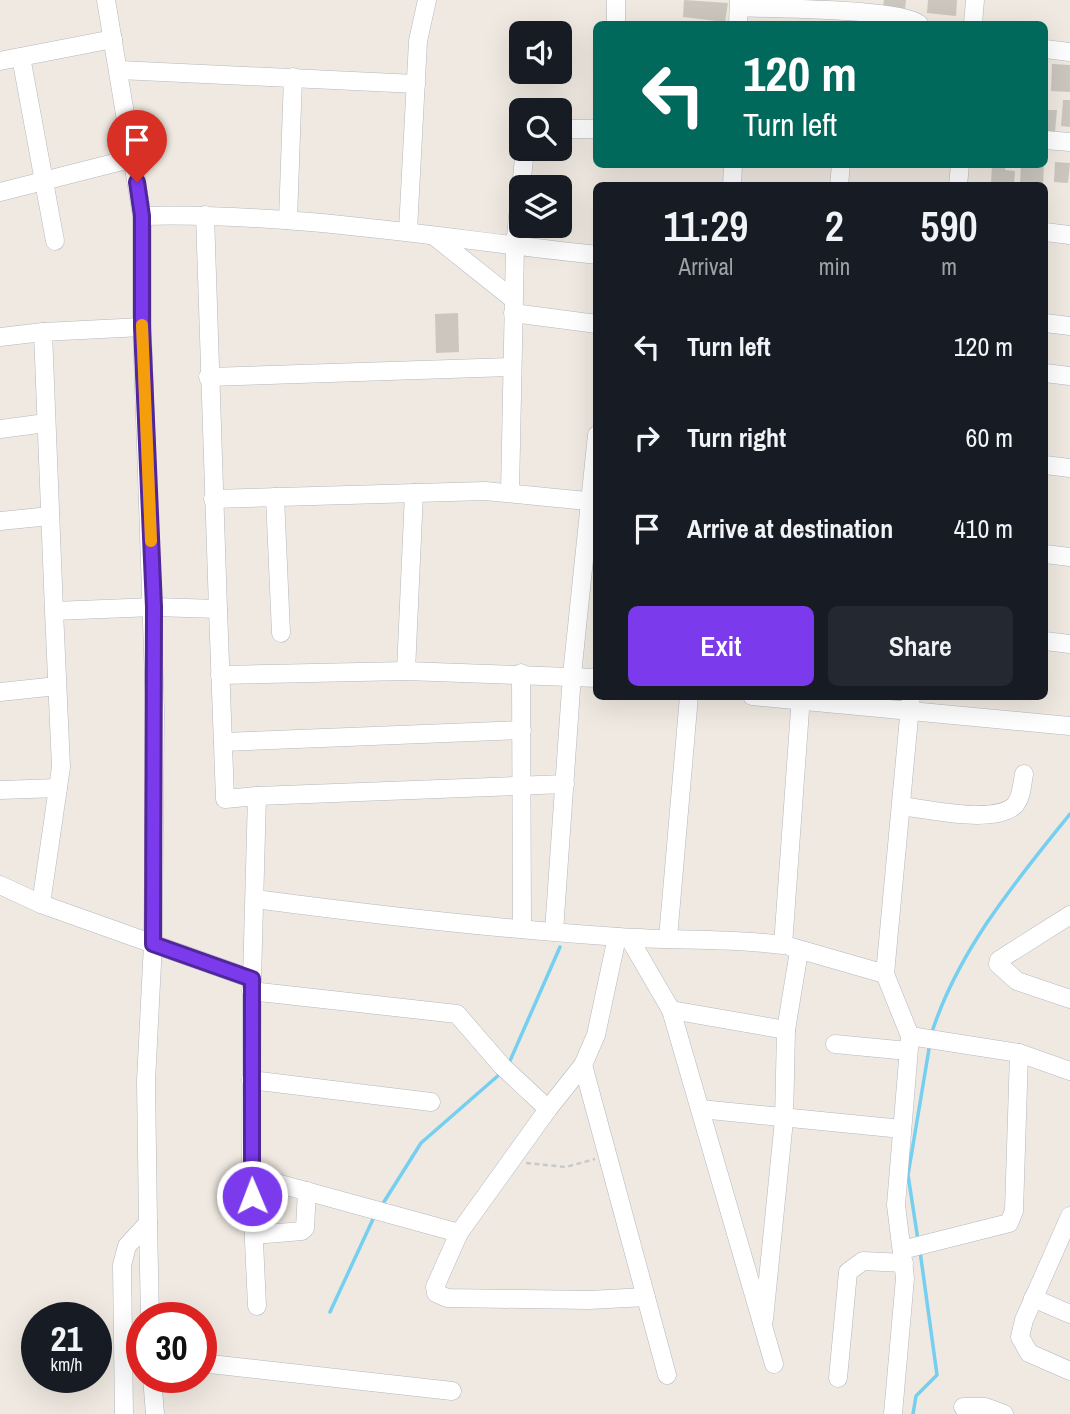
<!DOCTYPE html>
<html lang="en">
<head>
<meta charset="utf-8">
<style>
	:root { --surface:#171b24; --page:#242831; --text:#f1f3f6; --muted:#9ea1a6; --accent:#7c3aed }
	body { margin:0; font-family:"Archivo Narrow",sans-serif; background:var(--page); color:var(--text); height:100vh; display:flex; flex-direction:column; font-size:26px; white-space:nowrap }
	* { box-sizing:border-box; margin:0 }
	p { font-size:23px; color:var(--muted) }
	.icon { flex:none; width:38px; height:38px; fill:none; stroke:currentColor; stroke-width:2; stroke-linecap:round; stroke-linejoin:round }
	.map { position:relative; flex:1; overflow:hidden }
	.side { position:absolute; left:593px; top:182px; width:455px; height:518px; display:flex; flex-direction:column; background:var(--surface); border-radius:10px; box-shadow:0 7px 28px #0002 }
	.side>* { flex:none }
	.top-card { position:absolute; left:593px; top:21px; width:455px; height:147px; border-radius:10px; box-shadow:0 7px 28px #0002; background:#00695c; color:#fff; overflow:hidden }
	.controls { position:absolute; left:509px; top:21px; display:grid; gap:14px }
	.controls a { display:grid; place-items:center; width:63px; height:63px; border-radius:10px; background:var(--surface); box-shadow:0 7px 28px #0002; font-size:35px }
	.speed { position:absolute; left:21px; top:1302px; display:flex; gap:14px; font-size:35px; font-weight:700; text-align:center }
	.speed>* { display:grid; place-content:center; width:91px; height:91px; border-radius:50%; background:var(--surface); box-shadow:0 7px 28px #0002; line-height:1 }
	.speed small { font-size:18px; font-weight:400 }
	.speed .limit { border:10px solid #d22; background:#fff; color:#111 }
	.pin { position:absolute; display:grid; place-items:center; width:60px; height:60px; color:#fff; margin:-72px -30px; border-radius:50% 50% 50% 0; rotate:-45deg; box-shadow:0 0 7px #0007 }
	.pin .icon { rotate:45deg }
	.me { position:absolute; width:77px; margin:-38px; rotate:359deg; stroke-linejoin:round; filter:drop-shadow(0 0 5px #0008) }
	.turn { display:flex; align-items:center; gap:24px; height:147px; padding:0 35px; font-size:32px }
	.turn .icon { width:91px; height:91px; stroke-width:2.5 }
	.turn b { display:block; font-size:49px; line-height:60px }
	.eta { display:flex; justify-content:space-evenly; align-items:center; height:119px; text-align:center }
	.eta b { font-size:42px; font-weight:600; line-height:49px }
	.action { display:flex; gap:14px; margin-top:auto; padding:14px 35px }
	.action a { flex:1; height:80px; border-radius:10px; background:var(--accent); color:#fff; font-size:28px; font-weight:600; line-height:80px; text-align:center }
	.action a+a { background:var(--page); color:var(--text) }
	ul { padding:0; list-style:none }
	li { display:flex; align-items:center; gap:21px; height:91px; padding:0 35px }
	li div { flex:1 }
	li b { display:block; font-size:26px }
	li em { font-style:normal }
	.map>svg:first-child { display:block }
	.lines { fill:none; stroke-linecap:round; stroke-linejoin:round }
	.stream { stroke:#75cff0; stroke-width:3.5 }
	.building { fill:#cbc7bf }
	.minor-casing { stroke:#b4b7c1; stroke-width:19 }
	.path { stroke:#c9c9c9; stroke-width:2.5; stroke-dasharray:5 3.5; stroke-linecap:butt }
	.minor { stroke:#fff; stroke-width:18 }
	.route-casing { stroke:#51269a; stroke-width:18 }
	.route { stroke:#7c3aed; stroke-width:12 }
	.slow { stroke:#f59e0b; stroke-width:12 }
</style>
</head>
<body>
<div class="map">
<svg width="1070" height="1414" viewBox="0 0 1070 1414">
	<rect width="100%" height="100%" fill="#efe9e1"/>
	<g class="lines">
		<g class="stream">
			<path d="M932,1032C959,949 1016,881 1070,814"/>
			<polyline points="509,1063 560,947"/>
			<polyline points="382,1205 421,1143 500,1074"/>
			<polyline points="918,1240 908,1175 930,1043"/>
			<polyline points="330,1312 374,1217"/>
			<polyline points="913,1414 916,1396 937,1375 920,1251"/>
		</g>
	</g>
	<g class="building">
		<polygon points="684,0 728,3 725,22 683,17"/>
		<polygon points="884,0 906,0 905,9 883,6"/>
		<polygon points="928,0 957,0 956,16 927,13"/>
		<polygon points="1052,64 1070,65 1070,92 1051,91"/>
		<polygon points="1063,100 1070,100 1070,127 1061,126"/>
		<polygon points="1048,110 1057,110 1055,132 1046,132"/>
		<polygon points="1055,162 1070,163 1068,183 1054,182"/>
		<polygon points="992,164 1006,164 1005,170 1015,171 1014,185 991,184"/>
		<polygon points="1021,164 1044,164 1043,185 1020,184"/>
		<polygon points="458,313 459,352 436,353 435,314"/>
	</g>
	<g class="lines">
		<g class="minor-casing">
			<g id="minor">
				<polyline points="106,0 142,216 142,327 155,710 153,944 146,1081 148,1223 127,1246 122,1265 124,1414"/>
				<path d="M739,7C771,9 898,8 919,24"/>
				<polyline points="616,24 616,0"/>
				<polyline points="738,24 739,0"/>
				<polyline points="973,24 975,0"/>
				<polyline points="1045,49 1070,52"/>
				<polyline points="21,57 55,241"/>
				<polyline points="0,61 113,39"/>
				<polyline points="119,70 416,84"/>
				<polyline points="560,129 597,129"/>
				<polyline points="1045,140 1070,142"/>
				<polyline points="732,186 733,164"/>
				<polyline points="839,186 841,164"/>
				<polyline points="958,186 960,164"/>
				<polyline points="0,192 134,158"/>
				<polyline points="205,215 218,609"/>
				<path d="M142,216C295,212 445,239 597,255"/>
				<polyline points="288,220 293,77"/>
				<polyline points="408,230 418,41 427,0"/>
				<polyline points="1045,232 1070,235"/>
				<polyline points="434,236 513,299"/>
				<polyline points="513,313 597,324"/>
				<polyline points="1045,323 1070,326"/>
				<polyline points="0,337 43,332"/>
				<polyline points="1045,373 1070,376"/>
				<polyline points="208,377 511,367"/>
				<polyline points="0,429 46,423"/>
				<polyline points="1045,465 1070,468"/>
				<polyline points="510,493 515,246 525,149"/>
				<polyline points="275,497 281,633"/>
				<polyline points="213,499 485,491 597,502"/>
				<polyline points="0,521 50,516"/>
				<polyline points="1045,554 1070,557"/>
				<polyline points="54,611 61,767 41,904 252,979 257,796 225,799 218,609 154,607 54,611 43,332 142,327"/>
				<polyline points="1045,641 1070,644"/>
				<polyline points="406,671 414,493"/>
				<polyline points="521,673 522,928"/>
				<polyline points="220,675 406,671 597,678"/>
				<polyline points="0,692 57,686"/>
				<polyline points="752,696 1070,726"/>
				<polyline points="911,696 885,974 910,1036 1019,1053 1070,1071"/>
				<polyline points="223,742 522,730"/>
				<polyline points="0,790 58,788"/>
				<polyline points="257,796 565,784"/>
				<path d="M901,806C927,809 995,825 1015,805C1022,797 1022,784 1024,774"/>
				<polyline points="0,885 41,904"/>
				<path d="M255,899C376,915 498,929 619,937C674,941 728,938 783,945L801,696"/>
				<polyline points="1070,915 999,960 998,964 1017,981 1070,999"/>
				<polyline points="554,931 572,675 597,435"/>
				<polyline points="617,937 596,1035 583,1065 548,1109 459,1233 435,1287 436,1293 447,1298 589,1300 646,1297"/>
				<polyline points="629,938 671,1010 774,1364"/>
				<polyline points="668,938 689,696"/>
				<polyline points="791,947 885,974"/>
				<polyline points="252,980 251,1176 257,1306"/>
				<polyline points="251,991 457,1014 502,1066 548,1109"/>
				<polyline points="671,1010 786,1030"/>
				<polyline points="835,1044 908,1051"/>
				<polyline points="583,1065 667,1375"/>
				<polyline points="251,1080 431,1102"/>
				<polyline points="700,1109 902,1129"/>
				<polyline points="251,1176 459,1233"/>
				<polyline points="1070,1216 1024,1320 1020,1337 1029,1353 1070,1371"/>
				<polyline points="148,1223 150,1318"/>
				<polyline points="254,1235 302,1231 305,1228 307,1191"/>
				<polyline points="902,1250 1009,1223 1014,1211 1019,1053"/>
				<polyline points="1033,1298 1070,1314"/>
				<polyline points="764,1319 784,1120 786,1030 799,951"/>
				<polyline points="201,1363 452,1391"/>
				<polyline points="152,1377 155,1414"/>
				<polyline points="838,1378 848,1272 863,1261 904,1263"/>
				<polyline points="963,1407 985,1407 1004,1414"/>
				<polyline points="893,1414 905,1278 896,1205 910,1036"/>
			</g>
		</g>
		<polyline class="path" points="526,1163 566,1167 595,1159"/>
		<use href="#minor" class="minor"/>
	</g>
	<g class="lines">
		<g class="route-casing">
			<polyline id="route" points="137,182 142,216 142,327 154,607 153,944 252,979 252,1196"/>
		</g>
		<use href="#route" class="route"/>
		<polyline class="slow" points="142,325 151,541"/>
	</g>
</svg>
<div class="controls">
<a><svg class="icon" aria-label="sound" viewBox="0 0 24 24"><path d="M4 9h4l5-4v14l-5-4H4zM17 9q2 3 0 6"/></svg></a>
<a><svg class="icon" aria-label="search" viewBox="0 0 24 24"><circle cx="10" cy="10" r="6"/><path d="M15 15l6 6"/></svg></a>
<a><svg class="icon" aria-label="layers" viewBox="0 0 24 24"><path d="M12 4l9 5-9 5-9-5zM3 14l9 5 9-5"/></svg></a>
</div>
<div class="speed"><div>21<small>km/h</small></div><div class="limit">30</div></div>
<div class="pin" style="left:137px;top:182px;background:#d93025"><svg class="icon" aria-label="arrive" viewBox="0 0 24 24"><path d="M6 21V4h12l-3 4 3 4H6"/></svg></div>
<svg class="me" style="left:252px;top:1196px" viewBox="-20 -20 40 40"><circle r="17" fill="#7c3aed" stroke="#fff" stroke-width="3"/><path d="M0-11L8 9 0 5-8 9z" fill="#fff"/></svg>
<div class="top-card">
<div class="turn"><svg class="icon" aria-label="left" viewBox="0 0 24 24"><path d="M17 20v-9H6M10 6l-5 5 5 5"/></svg><div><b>120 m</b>Turn left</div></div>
</div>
<section class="side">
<div class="eta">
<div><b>11:29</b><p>Arrival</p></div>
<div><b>2</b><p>min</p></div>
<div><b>590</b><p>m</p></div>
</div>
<ul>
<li><svg class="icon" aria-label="left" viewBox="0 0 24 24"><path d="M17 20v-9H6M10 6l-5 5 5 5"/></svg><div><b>Turn left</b></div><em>120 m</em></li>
<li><svg class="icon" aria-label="right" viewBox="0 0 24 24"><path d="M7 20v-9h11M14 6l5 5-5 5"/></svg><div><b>Turn right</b></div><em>60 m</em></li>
<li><svg class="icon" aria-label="arrive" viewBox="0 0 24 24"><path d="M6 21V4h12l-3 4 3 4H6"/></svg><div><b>Arrive at destination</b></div><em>410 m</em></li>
</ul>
<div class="action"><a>Exit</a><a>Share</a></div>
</section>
</div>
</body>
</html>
